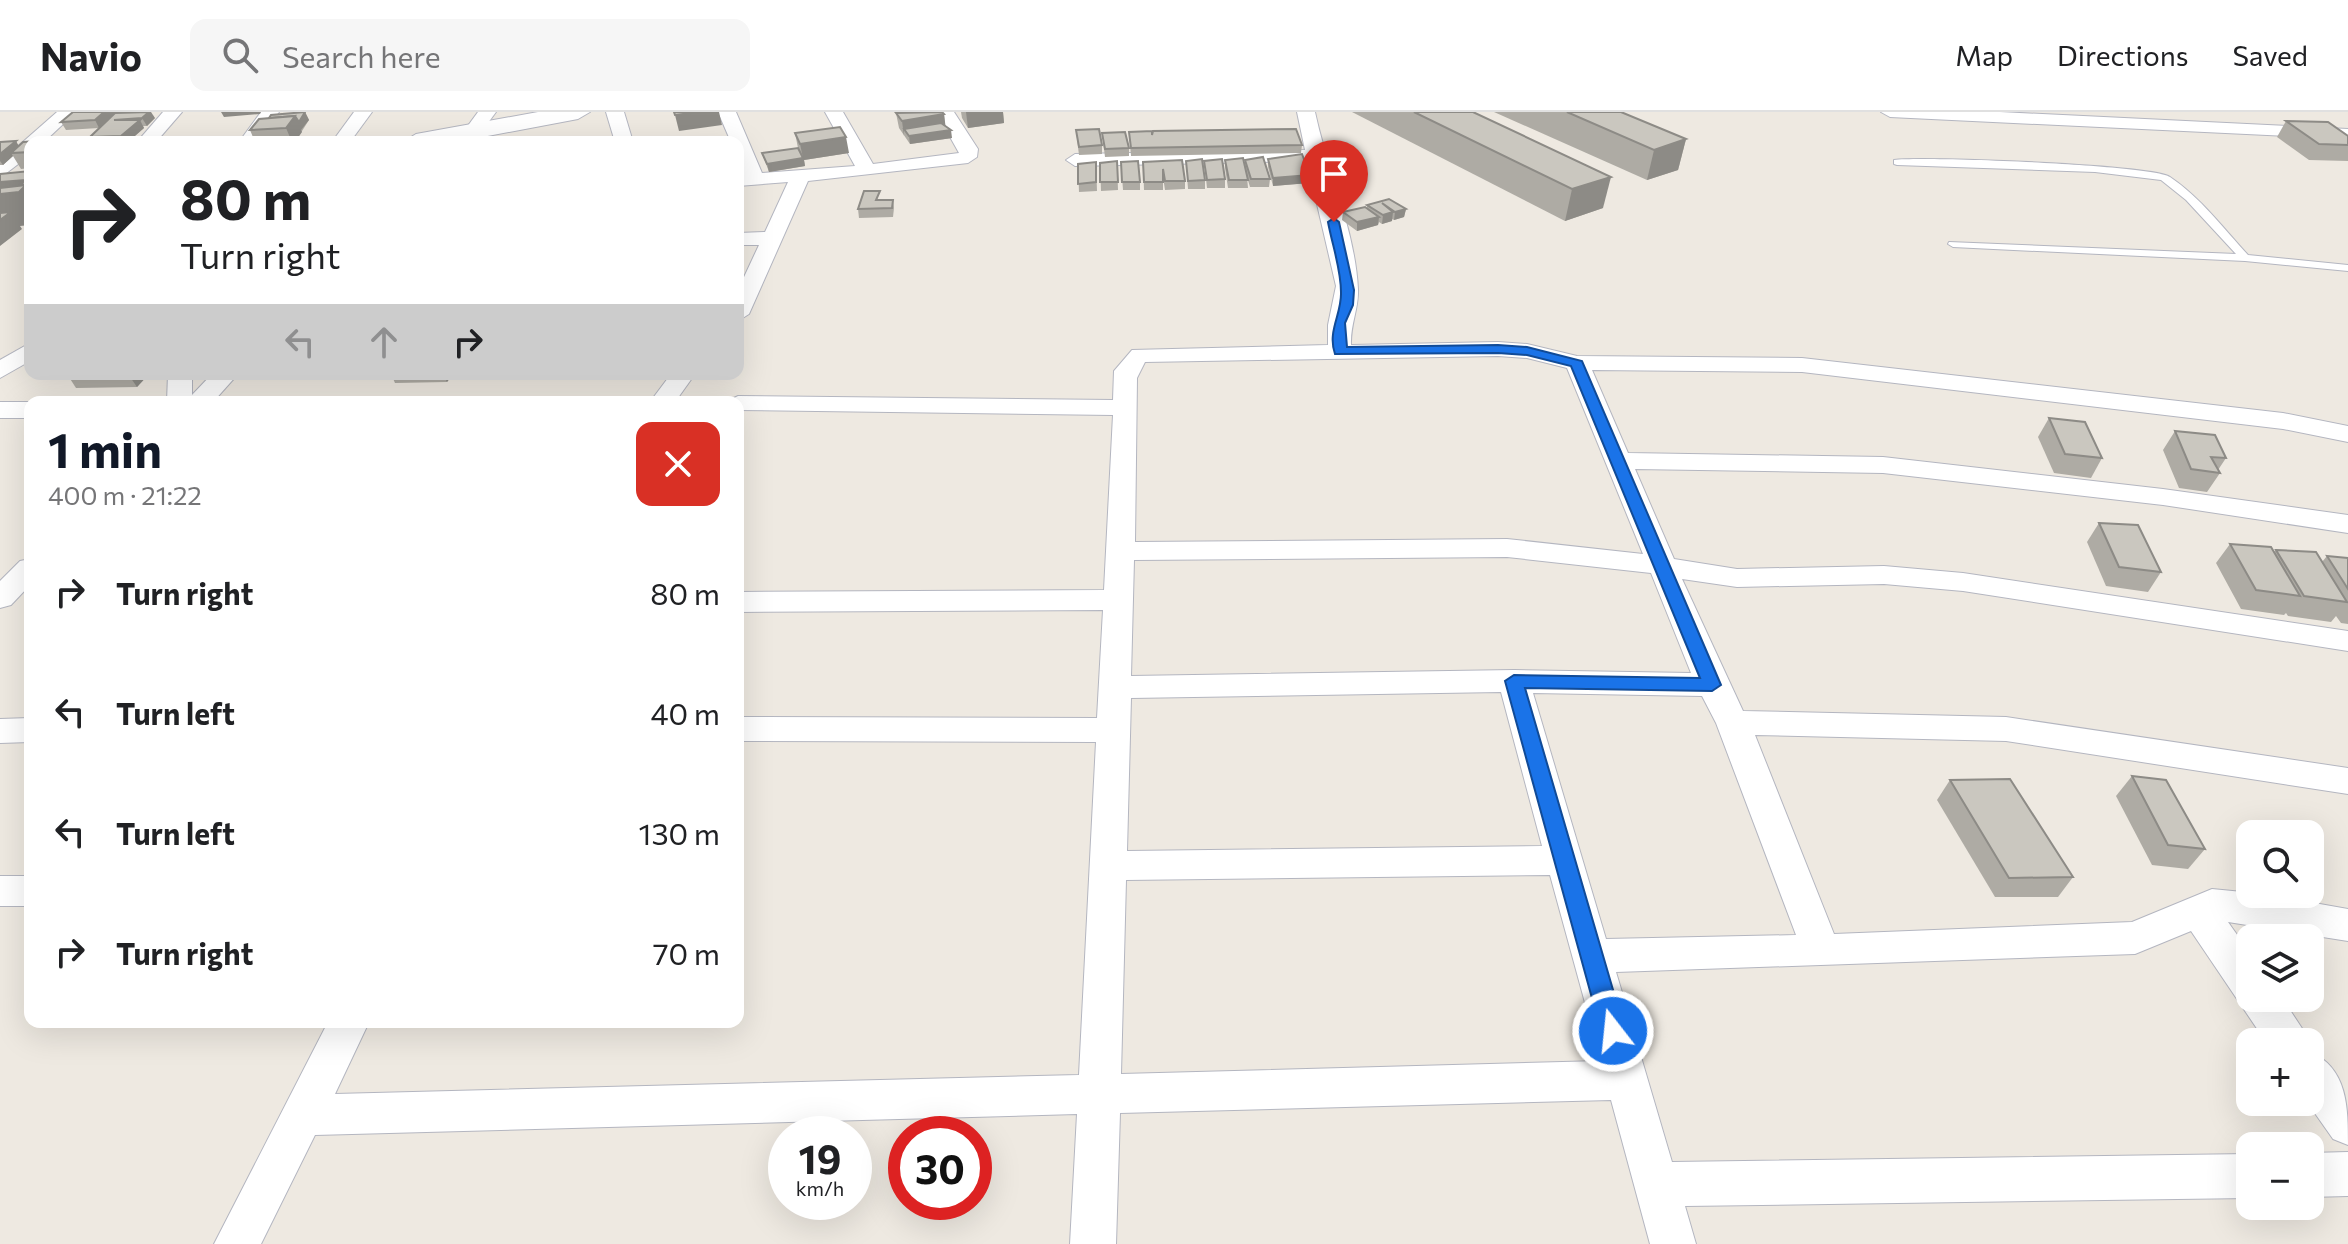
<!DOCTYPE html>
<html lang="en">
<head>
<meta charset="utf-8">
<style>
	:root { --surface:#fff; --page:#f6f6f6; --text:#202124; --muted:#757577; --line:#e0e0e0; --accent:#111827 }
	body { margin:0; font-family:Commissioner,sans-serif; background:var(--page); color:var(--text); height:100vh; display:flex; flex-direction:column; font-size:30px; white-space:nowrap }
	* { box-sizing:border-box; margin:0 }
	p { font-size:26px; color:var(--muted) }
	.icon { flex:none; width:44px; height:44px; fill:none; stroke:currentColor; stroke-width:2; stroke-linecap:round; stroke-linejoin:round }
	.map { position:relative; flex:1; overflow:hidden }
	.drawer { position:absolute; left:24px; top:284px; width:720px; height:632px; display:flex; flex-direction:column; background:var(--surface); border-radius:16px; box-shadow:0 8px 32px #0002 }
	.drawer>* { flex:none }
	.guide { position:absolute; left:24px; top:24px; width:720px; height:244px; border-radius:16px; box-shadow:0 8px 32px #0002; background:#fff; color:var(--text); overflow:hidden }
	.buttons { position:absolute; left:2236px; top:708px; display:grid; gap:16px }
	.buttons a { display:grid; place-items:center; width:88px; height:88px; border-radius:16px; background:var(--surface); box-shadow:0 8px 32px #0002; font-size:40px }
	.speed { position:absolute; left:768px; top:1004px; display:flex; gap:16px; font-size:40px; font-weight:700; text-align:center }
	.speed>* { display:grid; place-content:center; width:104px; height:104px; border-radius:50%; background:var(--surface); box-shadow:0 8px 32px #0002; line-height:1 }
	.speed small { font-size:20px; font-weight:400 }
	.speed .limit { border:12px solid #d22; background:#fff; color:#111 }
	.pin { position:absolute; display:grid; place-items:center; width:68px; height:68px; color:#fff; margin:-82px -34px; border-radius:50% 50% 50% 0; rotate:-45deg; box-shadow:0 0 8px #0007 }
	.pin .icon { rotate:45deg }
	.me { position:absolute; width:88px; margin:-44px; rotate:344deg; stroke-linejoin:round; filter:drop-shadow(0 0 6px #0008) }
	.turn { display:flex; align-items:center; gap:28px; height:168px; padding:0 24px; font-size:36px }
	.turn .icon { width:104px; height:104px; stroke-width:2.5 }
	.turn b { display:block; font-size:56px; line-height:68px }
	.lanes { display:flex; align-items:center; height:76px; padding:0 24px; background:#0003; justify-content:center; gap:40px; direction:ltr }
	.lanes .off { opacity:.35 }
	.round { display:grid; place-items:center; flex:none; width:84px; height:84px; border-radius:16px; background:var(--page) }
	.headline { display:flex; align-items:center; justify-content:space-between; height:136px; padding:0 24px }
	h1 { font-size:48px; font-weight:700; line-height:60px; color:var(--accent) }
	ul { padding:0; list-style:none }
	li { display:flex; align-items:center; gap:24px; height:120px; padding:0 24px }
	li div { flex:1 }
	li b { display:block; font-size:30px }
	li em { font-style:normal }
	header { display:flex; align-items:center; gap:48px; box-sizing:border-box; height:112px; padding:0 40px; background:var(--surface); border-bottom:2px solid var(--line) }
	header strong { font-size:38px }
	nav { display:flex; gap:44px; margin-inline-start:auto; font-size:28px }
	.search { width:560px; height:72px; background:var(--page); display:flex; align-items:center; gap:20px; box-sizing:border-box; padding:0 28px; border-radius:16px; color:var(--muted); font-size:30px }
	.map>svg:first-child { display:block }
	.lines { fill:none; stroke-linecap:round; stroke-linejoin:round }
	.lane-casing { stroke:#b4b6c0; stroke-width:2 }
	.street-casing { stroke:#b4b6c0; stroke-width:2 }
	.secondary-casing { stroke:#b4b6c0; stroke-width:2 }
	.lane { fill:#fff; fill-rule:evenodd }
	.street { fill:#fff; fill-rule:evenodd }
	.secondary { fill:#fff; fill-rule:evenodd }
	.wall { fill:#aeaba4 }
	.shaded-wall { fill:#8d8b86 }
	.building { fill:#cac7bf; stroke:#8d8b86; stroke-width:2 }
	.route { fill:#1a73e8; stroke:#114b97; stroke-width:2 }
</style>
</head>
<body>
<header>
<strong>Navio</strong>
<div class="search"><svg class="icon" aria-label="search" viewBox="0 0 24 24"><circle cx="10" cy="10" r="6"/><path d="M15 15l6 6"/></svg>Search here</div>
<nav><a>Map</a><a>Directions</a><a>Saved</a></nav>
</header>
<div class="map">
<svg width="2348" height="1132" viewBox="0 0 2348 1132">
	<rect width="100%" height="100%" fill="#eee9e1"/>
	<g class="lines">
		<g class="lane-casing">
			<path id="lane" d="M1894,48C1924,44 2152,53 2170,65C2200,85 2224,117 2248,143L2348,153V159L2245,149L1953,135L1948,132L1949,130L2236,142L2186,88L2161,68L2095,60L1897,53L1894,52Z"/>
		</g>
		<g class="street-casing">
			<g id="street">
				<polygon points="57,0 76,0 44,30 30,30 30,43 0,66 0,50"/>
				<polygon points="163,0 182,0 156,30 137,30"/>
				<polygon points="261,0 279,0 257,30 239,30"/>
				<polygon points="354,0 372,0 350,30 332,30"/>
				<polygon points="478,0 496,0 474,30 456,30"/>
				<polygon points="606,0 624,0 633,30 615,30"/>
				<polygon points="718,0 736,0 762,61 855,54 825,0 843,0 873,52 959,41 936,0 954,0 978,37 977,45 968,51 808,69 749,202 738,209 738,178 759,133 738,133 738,121 765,120 788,70 738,74 738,62 744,62 738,48 738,30 731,30"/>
				<path d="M1297,0H1315C1327,58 1355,117 1358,177C1359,196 1350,213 1351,233L1498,230L1527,232L1577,244L1802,246L2283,301L2348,314V330L2283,317L1802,260L1592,258L1628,341L1883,345L2163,377L2348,403V421L2163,393L1883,361L1635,357L1674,447L1737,457L1884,454L1963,461L2348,519V539L1963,479L1884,472L1737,475L1682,467L1743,599L2006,605L2348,656V682L2006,629L1755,623L1834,822L2132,810L2212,777L2263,782L2348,797V829L2228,810L2250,841V886H2282L2311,930L2310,931L2266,930L2191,819L2135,842L1616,860L1672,1050L2250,1042V1086L1685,1094L1696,1132H1650L1611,988L1120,1001L1116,1132H1070L1077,1002L315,1023L261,1132H214L328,910H369L335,982L1079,963L1096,630L738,629V605L1097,606L1103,498L738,500V480L1104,478L1113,303L738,298V290H726L738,284L1113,288L1114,259L1132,238L1328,233V213L1336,174L1307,49L1075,54L1066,48L1075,42L1305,38ZM1498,244L1527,246L1567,256L1643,442L1507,427L1135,430L1137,266L1145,250ZM1507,445L1651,461L1691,561L1514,558L1131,564L1134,448ZM1501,580L1542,734L1127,739L1131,586ZM1533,581L1702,584L1716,611L1796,823L1606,827ZM1550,763L1601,949L1121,962L1126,768Z"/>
				<polygon points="1881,0 2000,0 2348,17 2348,27 1890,5"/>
				<polygon points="30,231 30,249 0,266 0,248"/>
				<polygon points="168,262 192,262 192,283 212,262 238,262 213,290 167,290"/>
				<polygon points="671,262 695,262 675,290 650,290"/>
				<rect x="0" y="290" width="30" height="16"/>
				<polygon points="30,447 30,473 11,493 0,496 0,469 20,449"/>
				<polygon points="30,606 30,630 0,631 0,607"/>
				<rect x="0" y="764" width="30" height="30"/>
				<path d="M2310,940C2348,956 2348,996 2348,1033L2333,1027L2307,990H2310Z"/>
				<polygon points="2348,1040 2348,1084 2310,1085 2310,1041"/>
			</g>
		</g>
		<g class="secondary-casing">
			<polygon id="secondary" points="538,0 590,0 578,7 456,30 403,30 416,22"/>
		</g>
		<use href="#lane" class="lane"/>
		<use href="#street" class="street"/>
		<use href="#secondary" class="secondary"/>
	</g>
	<g class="wall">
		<polygon points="73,0 155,6 147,14 143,14 144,16 128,30 92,30 90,25 99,16 66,18 61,10"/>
		<polygon points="305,0 309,8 295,30 255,30 250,18 269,6"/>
		<polygon points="961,0 1003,0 1004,11 968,16 962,6"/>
		<polygon points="1352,0 1473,0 1603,96 1565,109"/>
		<polygon points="1494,0 1621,0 1686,27 1678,58 1647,68"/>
		<polygon points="896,1 944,2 945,14 952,26 910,32 899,16"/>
		<polygon points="2286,9 2348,24 2348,49 2309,48 2277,25"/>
		<polygon points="1076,18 1102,33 1102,42 1079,43"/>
		<polygon points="1129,20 1152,23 1302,33 1301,41 1131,44"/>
		<polygon points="795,21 849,41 804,48 805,54 769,60 762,41 798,36"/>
		<polygon points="1102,21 1129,36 1129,44 1105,45"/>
		<polygon points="16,29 18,34 30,30 30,56 21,57 13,44 3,53 0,53 0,30"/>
		<polygon points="1268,47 1310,63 1309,71 1273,74 1268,55"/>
		<polygon points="1225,48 1245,54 1245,48 1270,67 1269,75 1250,75 1247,65 1248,76 1228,76 1225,56"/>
		<polygon points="1117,49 1118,78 1101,79 1100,51"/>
		<polygon points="1186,49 1205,68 1205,77 1188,77"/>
		<polygon points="1204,49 1225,67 1225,76 1207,76"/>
		<polygon points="1096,50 1097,79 1079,80 1078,52"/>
		<polygon points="1121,50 1140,70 1140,78 1123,78"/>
		<polygon points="1143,50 1185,69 1185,77 1165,78 1163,65 1163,78 1144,78"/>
		<polygon points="881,88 893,88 894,96 893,105 859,106 858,97"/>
		<polygon points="1367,93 1406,97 1404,105 1394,108 1392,107 1392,109 1382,112 1379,110 1378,113 1357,119 1342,108 1343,100 1367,96"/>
		<polygon points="67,262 149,262 137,275 76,276"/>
		<polygon points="391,262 453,262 447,270 395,271"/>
		<polygon points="2049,306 2102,346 2091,366 2054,361 2038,325"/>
		<polygon points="2175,319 2226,346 2218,358 2220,361 2207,380 2179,376 2163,338"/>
		<polygon points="2099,411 2161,460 2148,480 2106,474 2087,430"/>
		<polygon points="2230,432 2274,440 2276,438 2322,450 2327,444 2348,446 2348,512 2341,511 2336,504 2331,510 2288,504 2286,501 2284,503 2241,497 2216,451"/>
		<polygon points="2132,664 2205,737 2188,757 2152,753 2116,684"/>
		<polygon points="1950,668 2073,765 2058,785 1995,785 1937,688"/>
	</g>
	<g class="shaded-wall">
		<polygon points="104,0 116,0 99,16 95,8"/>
		<polygon points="149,0 151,0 155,6 147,14 142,6"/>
		<polygon points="221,0 261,0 260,2 224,5"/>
		<polygon points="305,0 309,8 301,18 302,20 295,30 292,30 286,16 295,4"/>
		<polygon points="699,0 719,0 722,13 679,19 675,3"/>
		<polygon points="966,0 1003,0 1004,11 968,16"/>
		<polygon points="944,2 946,18 904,17 904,24 902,9"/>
		<polygon points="140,8 144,16 128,30 125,30 121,24"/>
		<polygon points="951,18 952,26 910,32 909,24"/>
		<polygon points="846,25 849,41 804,48 805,54 769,60 767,52 803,46 800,32"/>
		<polygon points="1686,27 1678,58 1647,68 1654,38"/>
		<polygon points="16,29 21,38 11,41 13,44 3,53 0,49 0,42"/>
		<polygon points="1310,63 1309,71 1273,74 1273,66"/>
		<polygon points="1611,65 1603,96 1565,109 1572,77"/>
		<polygon points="30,67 26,73 30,80 30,113 20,114 22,117 0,134 0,70"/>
		<polygon points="1406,97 1404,105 1394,108 1395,100"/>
		<polygon points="1393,100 1392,109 1382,112 1383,103"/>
		<polygon points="1379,105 1378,113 1357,119 1357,110"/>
		<polygon points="128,262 149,262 137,275"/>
		<polygon points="443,262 453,262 447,270"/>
	</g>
	<g class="building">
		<polygon points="73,0 104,0 95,8 61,10"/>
		<polygon points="149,0 142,6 114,8 140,8 121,24 90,25 115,1"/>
		<polygon points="305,0 299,10 295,4 269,6 271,3"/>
		<polygon points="674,0 699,0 675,3"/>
		<polygon points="942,0 944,2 902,9 896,1"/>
		<polygon points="1414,0 1473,0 1611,65 1572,77"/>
		<polygon points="1567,0 1621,0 1686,27 1654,38"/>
		<polygon points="295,4 286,16 250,18 259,7"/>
		<polygon points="2286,9 2328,10 2348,24 2348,33 2319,32"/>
		<polygon points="941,11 951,18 909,24 904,17"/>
		<polygon points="840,15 846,25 800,32 795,21"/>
		<polygon points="1099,17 1102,33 1079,35 1076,18"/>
		<polygon points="1296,17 1302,33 1131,36 1129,20 1152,19 1152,23 1153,19"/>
		<polygon points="1125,20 1129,36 1105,37 1102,21"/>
		<polygon points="81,26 77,30 68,30 67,27"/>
		<polygon points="66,27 63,30 30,30 30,40 11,41 23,30"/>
		<polygon points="233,27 231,30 212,30 213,30"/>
		<polygon points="16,29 0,42 0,30"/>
		<polygon points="798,36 803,46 767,52 762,41"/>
		<polygon points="1302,42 1310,63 1273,66 1268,47"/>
		<polygon points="1263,45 1270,67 1251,67 1245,48"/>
		<polygon points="1243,46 1248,68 1229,68 1225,48"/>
		<polygon points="1202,47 1205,68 1188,69 1186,49"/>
		<polygon points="1222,47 1225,67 1207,68 1204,49"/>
		<polygon points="1182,48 1185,69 1165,69 1163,57 1163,70 1144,70 1143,50"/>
		<polygon points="1117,49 1118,70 1100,70 1100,51"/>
		<polygon points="1138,49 1140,70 1122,70 1121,50"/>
		<polygon points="1096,50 1096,70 1078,72 1078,52"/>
		<polygon points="30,59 30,64 26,68 0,70 0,62"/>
		<polygon points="30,64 30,72 20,73"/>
		<polygon points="26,73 19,80 0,82 0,76"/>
		<polygon points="864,79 880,79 876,88 893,88 892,96 858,97"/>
		<polygon points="1389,87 1406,97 1395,100 1382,91 1393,100 1383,103 1367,93"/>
		<polygon points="1365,95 1379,105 1357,110 1343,100"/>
		<polygon points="11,100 0,108 0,101"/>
		<polygon points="2049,306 2085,310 2102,346 2065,342"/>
		<polygon points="2175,319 2215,323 2226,346 2211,345 2220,361 2191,357"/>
		<polygon points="2099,411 2138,413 2161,460 2119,455"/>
		<polygon points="2230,432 2271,435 2300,484 2256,478"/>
		<polygon points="2276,438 2316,440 2347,490 2304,484"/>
		<polygon points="2327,444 2348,446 2348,477"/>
		<polygon points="2132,664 2166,668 2205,737 2168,733"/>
		<polygon points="2010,667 2073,765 2009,766 1950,668"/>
	</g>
	<path class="route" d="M1334,106L1339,110L1354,178L1353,193L1345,211L1347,235L1498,233L1527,235L1582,249L1721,573L1712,579L1525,576L1625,919L1621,926L1613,929L1605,926L1601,919L1505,569L1514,563L1700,566L1571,254L1527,243L1498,241L1335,242C1327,219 1342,202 1341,180C1341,157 1332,132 1328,110Z"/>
</svg>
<div class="buttons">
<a><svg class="icon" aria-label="search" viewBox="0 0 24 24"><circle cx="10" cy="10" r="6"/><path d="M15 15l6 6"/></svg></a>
<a><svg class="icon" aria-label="layers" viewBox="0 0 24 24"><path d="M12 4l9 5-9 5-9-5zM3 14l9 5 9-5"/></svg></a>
<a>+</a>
<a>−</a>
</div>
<div class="speed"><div>19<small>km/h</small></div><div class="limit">30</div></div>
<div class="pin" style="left:1334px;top:110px;background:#d93025"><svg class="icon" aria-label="arrive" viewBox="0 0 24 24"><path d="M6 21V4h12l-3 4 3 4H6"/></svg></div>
<svg class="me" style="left:1613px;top:919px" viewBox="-20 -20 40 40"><circle r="17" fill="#1a73e8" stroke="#fff" stroke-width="3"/><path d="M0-11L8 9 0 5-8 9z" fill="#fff"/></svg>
<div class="guide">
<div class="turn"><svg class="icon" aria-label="right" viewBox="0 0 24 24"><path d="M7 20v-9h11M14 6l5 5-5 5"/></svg><div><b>80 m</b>Turn right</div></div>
<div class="lanes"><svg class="icon off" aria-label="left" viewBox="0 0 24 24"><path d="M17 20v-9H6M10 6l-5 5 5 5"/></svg><svg class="icon off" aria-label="ahead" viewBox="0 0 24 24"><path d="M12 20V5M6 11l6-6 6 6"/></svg><svg class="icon" aria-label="right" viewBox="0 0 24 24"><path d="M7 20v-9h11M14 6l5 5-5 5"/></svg></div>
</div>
<section class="drawer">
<div class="headline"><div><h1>1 min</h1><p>400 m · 21:22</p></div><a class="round" style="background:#d93025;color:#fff"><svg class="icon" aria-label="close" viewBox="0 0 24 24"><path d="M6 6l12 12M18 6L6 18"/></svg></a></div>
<ul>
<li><svg class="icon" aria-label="right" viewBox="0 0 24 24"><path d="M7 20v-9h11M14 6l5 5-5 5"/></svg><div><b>Turn right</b></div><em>80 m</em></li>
<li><svg class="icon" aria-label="left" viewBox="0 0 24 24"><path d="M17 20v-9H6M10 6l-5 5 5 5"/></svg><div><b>Turn left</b></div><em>40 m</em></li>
<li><svg class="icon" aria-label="left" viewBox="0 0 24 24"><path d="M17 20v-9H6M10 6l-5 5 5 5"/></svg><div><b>Turn left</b></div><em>130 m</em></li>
<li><svg class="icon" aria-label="right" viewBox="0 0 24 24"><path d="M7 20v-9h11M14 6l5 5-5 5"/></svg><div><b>Turn right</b></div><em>70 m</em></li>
</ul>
</section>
</div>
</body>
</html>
